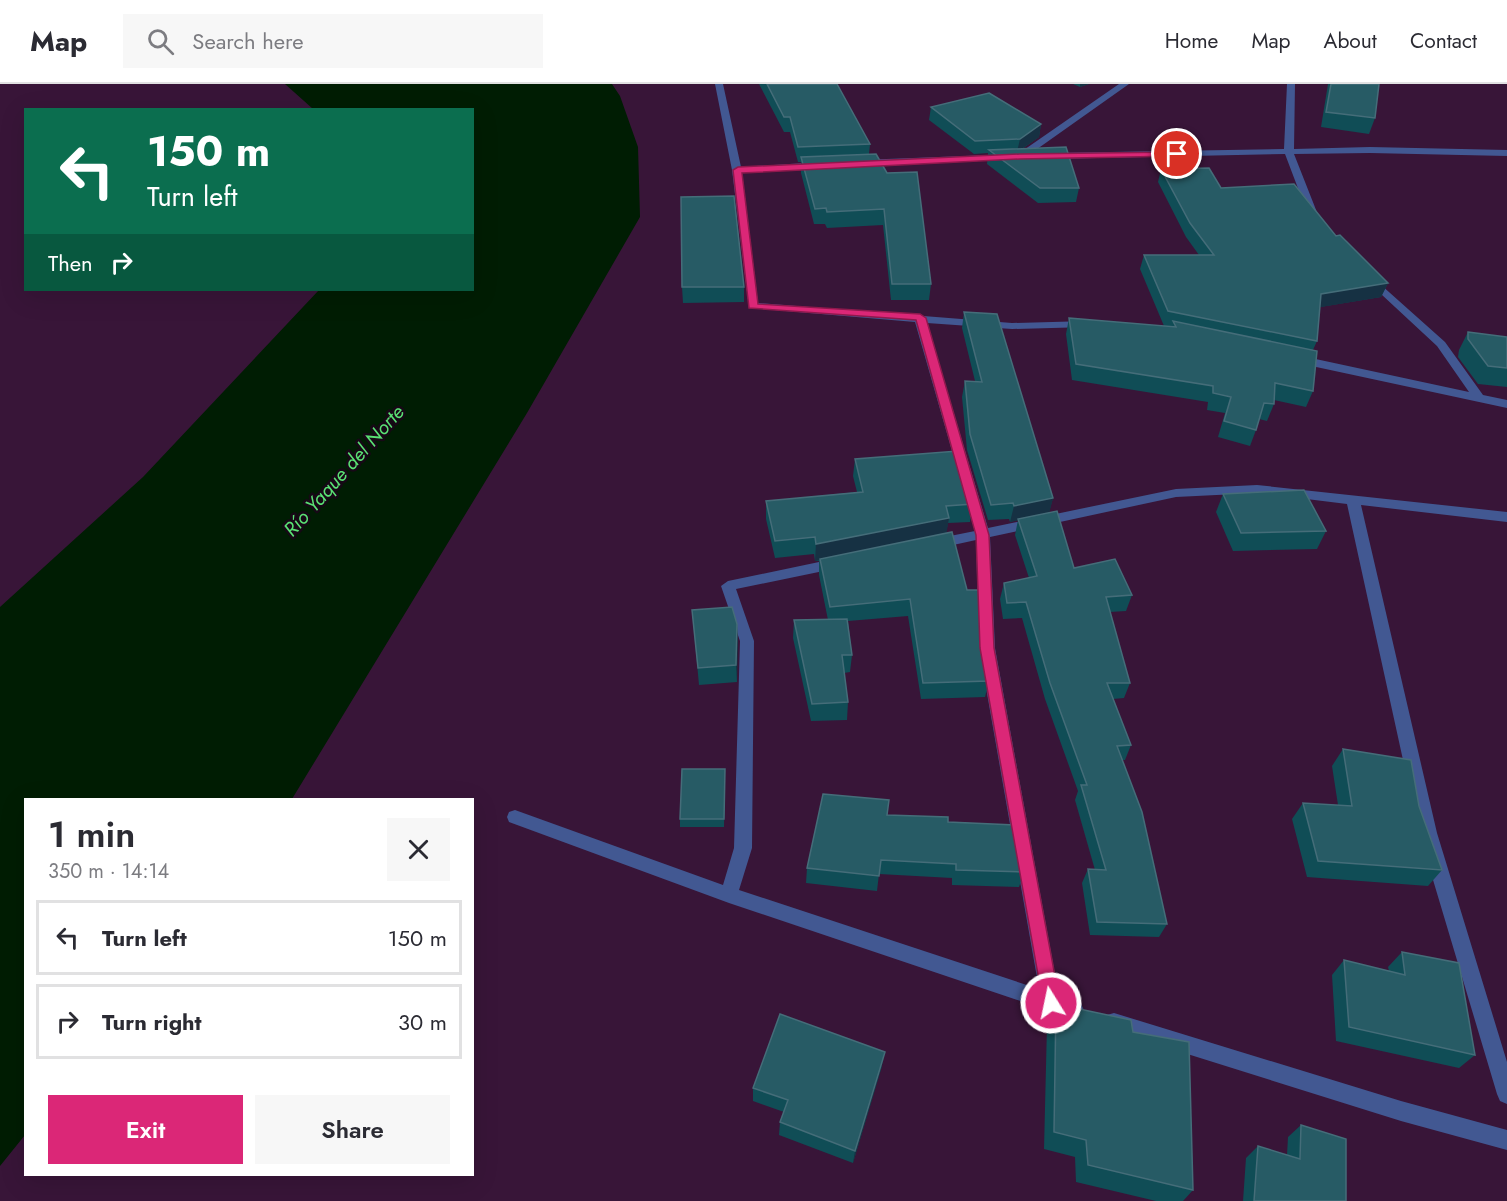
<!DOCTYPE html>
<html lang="en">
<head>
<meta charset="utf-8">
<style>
	:root { --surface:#fff; --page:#f7f7f7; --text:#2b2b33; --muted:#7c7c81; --line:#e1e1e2; --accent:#db2777 }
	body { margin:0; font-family:Jost,sans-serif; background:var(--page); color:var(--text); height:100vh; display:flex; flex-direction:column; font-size:22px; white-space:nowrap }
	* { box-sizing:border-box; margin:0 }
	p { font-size:20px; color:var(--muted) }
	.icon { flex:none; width:33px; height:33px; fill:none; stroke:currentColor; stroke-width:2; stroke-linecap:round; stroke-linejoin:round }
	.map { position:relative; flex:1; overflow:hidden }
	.details { position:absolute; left:24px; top:714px; width:450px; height:378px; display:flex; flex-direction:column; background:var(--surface); border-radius:0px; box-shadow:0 6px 24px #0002 }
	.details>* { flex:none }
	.guide { position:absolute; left:24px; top:24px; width:450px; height:183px; border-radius:0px; box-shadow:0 6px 24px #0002; background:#0b6e4f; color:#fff; overflow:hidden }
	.pin { position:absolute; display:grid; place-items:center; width:51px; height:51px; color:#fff; margin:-26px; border:3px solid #fff; border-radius:50%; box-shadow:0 2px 6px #0007 }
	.me { position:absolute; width:66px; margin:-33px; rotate:350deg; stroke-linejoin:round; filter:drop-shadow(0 0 4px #0008) }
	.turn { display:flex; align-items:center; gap:21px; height:126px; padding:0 24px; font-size:27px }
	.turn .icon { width:78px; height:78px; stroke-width:2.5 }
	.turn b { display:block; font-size:42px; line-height:51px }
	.then { display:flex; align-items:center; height:57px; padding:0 24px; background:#0003; gap:12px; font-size:22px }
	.round { display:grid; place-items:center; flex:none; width:63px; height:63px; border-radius:0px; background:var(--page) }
	.overview { display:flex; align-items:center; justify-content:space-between; height:102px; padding:0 24px }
	h1 { font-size:36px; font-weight:600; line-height:45px }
	.action { display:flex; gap:12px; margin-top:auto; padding:12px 24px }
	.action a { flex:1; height:69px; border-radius:0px; background:var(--accent); color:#fff; font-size:24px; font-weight:600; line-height:69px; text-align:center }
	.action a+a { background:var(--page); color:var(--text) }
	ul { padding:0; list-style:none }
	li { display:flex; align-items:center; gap:18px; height:75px; margin:0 12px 9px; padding:0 12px; border:3px solid var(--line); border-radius:0px }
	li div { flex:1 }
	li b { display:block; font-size:22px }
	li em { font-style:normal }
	header { display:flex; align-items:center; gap:36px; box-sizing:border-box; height:84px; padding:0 30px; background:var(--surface); border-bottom:2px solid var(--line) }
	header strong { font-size:28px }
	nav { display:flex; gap:33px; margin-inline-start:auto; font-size:21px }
	.search { width:420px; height:54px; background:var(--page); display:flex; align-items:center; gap:15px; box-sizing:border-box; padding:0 21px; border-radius:0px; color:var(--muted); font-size:22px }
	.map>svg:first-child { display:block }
	.water { fill:#001d03 }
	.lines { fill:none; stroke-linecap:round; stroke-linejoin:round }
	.minor { fill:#425892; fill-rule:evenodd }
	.wall { fill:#104d56 }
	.shaded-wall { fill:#163143 }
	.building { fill:#275b65; stroke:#456d79; stroke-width:1.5 }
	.route { fill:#db2777; stroke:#8e194d; stroke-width:1.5 }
	.labels { text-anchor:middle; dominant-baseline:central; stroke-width:5; stroke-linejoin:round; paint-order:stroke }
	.water-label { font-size:20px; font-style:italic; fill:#5ae174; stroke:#170816 }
</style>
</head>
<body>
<header>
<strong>Map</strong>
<div class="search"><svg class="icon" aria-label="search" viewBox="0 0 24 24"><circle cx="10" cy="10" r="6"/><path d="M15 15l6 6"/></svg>Search here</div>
<nav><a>Home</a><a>Map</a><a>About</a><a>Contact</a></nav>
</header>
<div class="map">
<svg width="1507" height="1117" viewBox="0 0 1507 1117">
	<rect width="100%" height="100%" fill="#381538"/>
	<polygon class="water" points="285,0 612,0 620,12 638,63 640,133 527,329 292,715 26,716 25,1051 0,1082 0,523 143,393 319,206 472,206 472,26 313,25"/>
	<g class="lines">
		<g class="minor">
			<polygon points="715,0 723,0 741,83 821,78 826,81 821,84 742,89 758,219 1012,239 1088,237 1094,240 1088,243 1012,245 927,239 988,444 1176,405 1257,401 1507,428 1507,438 1361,421 1437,749 1507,978 1507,1020 1500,1017 1497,1010 1419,749 1347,420 1257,409 1176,413 990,453 995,564 1059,912 1081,920 1084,926 1081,932 1074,935 729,819 509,738 507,733 509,728 515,726 723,801 734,764 740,557 721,502 728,497 838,474 843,475 845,479 838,484 736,505 754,557 752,764 739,806 1039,905 979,564 976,456 935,465 928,460 935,455 975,447 915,238 749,224 732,86"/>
			<polygon points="1119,0 1129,0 1023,75 860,82 855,79 860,76 1018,70"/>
			<polygon points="1287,0 1295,0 1294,65 1370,63 1507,66 1507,72 1370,69 1294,70 1320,136 1315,139 1310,136 1285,70 1050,75 1045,72 1050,69 1284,65"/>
			<polygon points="1371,192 1445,258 1483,311 1507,316 1507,324 1293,278 1291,275 1297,271 1469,308 1437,262 1367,197 1367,193"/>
			<polygon points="1114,929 1401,1017 1507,1046 1507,1066 1401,1037 1114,947 1107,945 1104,938 1107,931"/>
		</g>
	</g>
	<g class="wall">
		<polygon points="759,0 837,0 870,60 869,70 931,200 929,216 891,216 883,141 827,144 825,140 814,140 801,89 801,78 798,78 790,48 784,48"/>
		<polygon points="1073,0 1089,0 1080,3"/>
		<polygon points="1328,0 1379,0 1375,34 1369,50 1321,43"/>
		<polygon points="931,23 1041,40 1039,53 1022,65 1079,104 1076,118 1038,119 987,80 988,69 974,70 929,36"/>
		<polygon points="1161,85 1221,104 1336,152 1388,199 1381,213 1320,223 1317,257 1313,266 1313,307 1306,323 1274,316 1274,320 1267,337 1259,335 1256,346 1250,362 1218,353 1225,329 1207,326 1208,318 1072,296 1066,250 1069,234 1164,242 1140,185 1144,171 1199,171 1186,153 1158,98"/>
		<polygon points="682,203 744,203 744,218 683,219"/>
		<polygon points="964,228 1053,414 1049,428 1074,484 1132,511 1126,527 1110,528 1130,599 1124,614 1113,615 1131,661 1125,676 1122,676 1167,840 1159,853 1090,851 1082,799 1088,785 1095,786 1075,716 1078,707 1045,615 1022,534 1003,535 1000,515 1004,499 1029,494 1015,451 1018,436 1010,438 1009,435 988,436 967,366 962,313 965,297 975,297 962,244"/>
		<polygon points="1468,248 1507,253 1507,303 1478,300 1458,273 1459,266"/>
		<polygon points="855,375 973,420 970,438 948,439 946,449 967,506 980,548 989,597 985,613 921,615 908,532 848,537 852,571 850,588 844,589 848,618 847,636 811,637 793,554 794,536 828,536 819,491 819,477 815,477 814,470 775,474 766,435 766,417 857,408 853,392"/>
		<polygon points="1223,410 1326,447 1317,465 1233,467 1216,428"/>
		<polygon points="692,526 737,540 737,598 699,601"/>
		<polygon points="1343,665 1419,722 1442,786 1428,802 1307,793 1292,735 1303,719 1338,721 1332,682"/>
		<polygon points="725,685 724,743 680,743 680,735"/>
		<polygon points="887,731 948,738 1024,788 1019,803 952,801 952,794 879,790 877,807 806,799 807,784"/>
		<polygon points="1402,868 1475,971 1459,984 1336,957 1332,891 1344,876 1389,887 1388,883"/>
		<polygon points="1056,920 1133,948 1193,1106 1183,1117 1156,1117 1076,1098 1075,1073 1044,1065 1047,941"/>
		<polygon points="882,982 853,1079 779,1051 780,1038 784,1028 753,1017 753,1004"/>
		<polygon points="1301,1041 1346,1117 1243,1117 1246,1074 1258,1062 1287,1071 1288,1053"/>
	</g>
	<g class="shaded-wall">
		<polygon points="1080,0 1089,0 1080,3"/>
		<polygon points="1041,40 1039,53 1017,68 1020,55"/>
		<polygon points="1388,199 1381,213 1315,224 1321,210"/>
		<polygon points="1053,414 1049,430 1010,438 1014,422"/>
		<polygon points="949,434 946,452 815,477 816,460"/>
		<polygon points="737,540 738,557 737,598 736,581"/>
		<polygon points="885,968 882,982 853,1079 855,1067"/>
	</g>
	<g class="building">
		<polygon points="767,0 837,0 870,60 798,63 790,33 784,33"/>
		<polygon points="1331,0 1379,0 1375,34 1326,28"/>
		<polygon points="989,9 1041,40 1020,55 975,57 931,23"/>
		<polygon points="1066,63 1079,104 1040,104 989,66"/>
		<polygon points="876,70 887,89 917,88 931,200 892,200 884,125 827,128 826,124 815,125 801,73"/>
		<polygon points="1209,84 1221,104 1294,100 1336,152 1340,151 1388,199 1321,210 1317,257 1168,227 1144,171 1214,171 1190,139 1161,85"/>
		<polygon points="734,112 744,203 682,203 681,113"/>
		<polygon points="964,228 997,230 1053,414 1014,422 1013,419 991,421 970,350 965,297 982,298"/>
		<polygon points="1069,234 1176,243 1173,237 1317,267 1313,307 1275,299 1274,320 1264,319 1256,346 1224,337 1231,313 1213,309 1213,302 1076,280"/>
		<polygon points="1468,248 1507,253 1507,284 1488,282 1468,255"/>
		<polygon points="958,367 973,420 946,422 949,434 816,460 815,453 775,457 766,417 863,408 855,375"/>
		<polygon points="1304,406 1326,447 1241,449 1223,410"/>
		<polygon points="1057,427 1074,484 1115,475 1132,511 1106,513 1130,599 1107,599 1131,661 1117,662 1142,728 1167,840 1097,838 1088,785 1106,786 1081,701 1087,701 1050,599 1026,518 1007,519 1004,499 1037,492 1018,435"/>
		<polygon points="952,448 967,506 979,506 980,548 989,597 923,599 910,515 830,523 820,475"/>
		<polygon points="732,523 737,540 736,581 698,584 692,526"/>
		<polygon points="847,535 852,571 842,571 848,618 812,620 794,536"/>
		<polygon points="1343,665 1411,676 1419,722 1442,786 1318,777 1303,719 1352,722"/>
		<polygon points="682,685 725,685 724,735 680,735"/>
		<polygon points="823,710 889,716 887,731 948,733 948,738 1015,741 1024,788 956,786 956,780 881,776 879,792 807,784"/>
		<polygon points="1402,868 1459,879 1475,971 1349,943 1344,876 1405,891"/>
		<polygon points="1056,920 1131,936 1133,948 1189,958 1193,1106 1088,1081 1086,1056 1054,1048"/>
		<polygon points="780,930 885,968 855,1067 780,1038 788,1016 753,1004"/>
		<polygon points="1301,1041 1346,1055 1346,1117 1254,1117 1258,1062 1300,1075"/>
	</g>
	<polygon class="route" points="1177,68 1180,69 1180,72 1020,75 742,89 758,220 920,230 926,234 989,451 994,564 1060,919 1057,925 1051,927 1045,925 1043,919 980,564 976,451 916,236 749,224 733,86 738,83 1020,70"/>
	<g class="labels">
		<g class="water-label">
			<text transform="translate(344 387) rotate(-48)">Río Yaque del Norte</text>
		</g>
	</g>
</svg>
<div class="pin" style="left:1177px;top:70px;background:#d93025"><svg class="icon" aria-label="arrive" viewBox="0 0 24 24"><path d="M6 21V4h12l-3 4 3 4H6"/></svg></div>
<svg class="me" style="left:1051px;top:919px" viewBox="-20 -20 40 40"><circle r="17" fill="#db2777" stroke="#fff" stroke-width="3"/><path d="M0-11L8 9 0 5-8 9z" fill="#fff"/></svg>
<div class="guide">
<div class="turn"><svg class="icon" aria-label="left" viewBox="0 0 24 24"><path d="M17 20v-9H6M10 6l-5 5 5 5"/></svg><div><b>150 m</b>Turn left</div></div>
<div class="then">Then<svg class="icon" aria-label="right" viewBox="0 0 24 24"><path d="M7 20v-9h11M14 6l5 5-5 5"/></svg></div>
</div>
<section class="details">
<div class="overview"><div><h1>1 min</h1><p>350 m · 14:14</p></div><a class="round"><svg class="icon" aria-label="close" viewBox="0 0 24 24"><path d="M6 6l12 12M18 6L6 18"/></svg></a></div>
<ul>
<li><svg class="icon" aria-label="left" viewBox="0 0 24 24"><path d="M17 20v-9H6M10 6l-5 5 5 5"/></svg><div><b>Turn left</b></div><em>150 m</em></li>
<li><svg class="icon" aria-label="right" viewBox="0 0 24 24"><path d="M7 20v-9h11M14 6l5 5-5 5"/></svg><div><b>Turn right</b></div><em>30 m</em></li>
</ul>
<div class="action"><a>Exit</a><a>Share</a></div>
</section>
</div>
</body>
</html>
